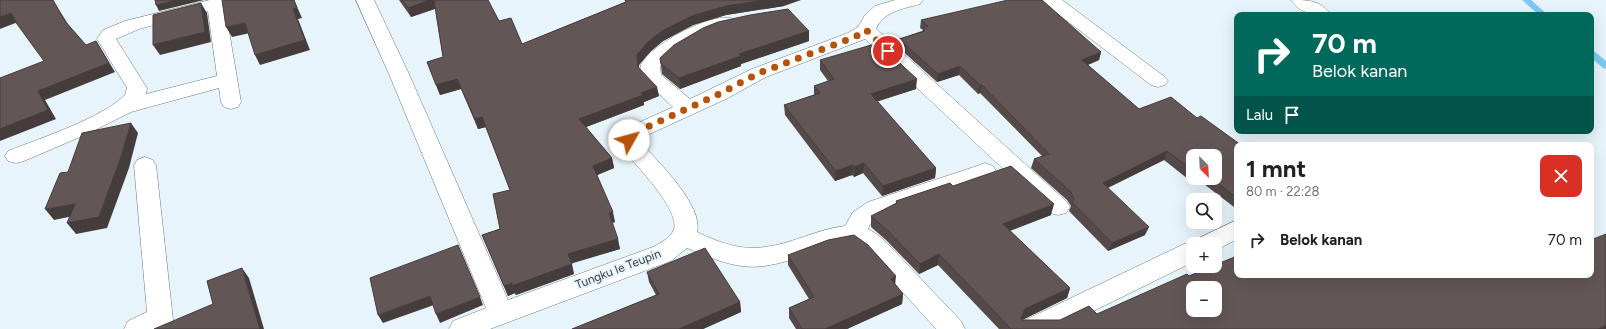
<!DOCTYPE html>
<html lang="id">
<head>
<meta charset="utf-8">
<style>
	:root { --surface:#fff; --page:#f6f6f6; --text:#202124; --muted:#757577 }
	body { margin:0; font-family:Figtree,sans-serif; background:var(--page); color:var(--text); height:100vh; display:flex; flex-direction:column; font-size:15px; white-space:nowrap }
	* { box-sizing:border-box; margin:0 }
	p { font-size:13px; color:var(--muted) }
	.icon { flex:none; width:22px; height:22px; fill:none; stroke:currentColor; stroke-width:2; stroke-linecap:round; stroke-linejoin:round }
	.map { position:relative; flex:1; overflow:hidden }
	.side { position:absolute; left:1234px; top:142px; width:360px; height:136px; display:flex; flex-direction:column; background:var(--surface); border-radius:8px; box-shadow:0 4px 16px #0002 }
	.side>* { flex:none }
	.top-card { position:absolute; left:1234px; top:12px; width:360px; height:122px; border-radius:8px; box-shadow:0 4px 16px #0002; background:#00695c; color:#fff; overflow:hidden }
	.needle { width:26px; rotate:156deg }
	.tools { position:absolute; left:1186px; top:149px; display:grid; gap:8px }
	.tools a { display:grid; place-items:center; width:36px; height:36px; border-radius:8px; background:var(--surface); box-shadow:0 4px 16px #0002; font-size:20px }
	.pin { position:absolute; display:grid; place-items:center; width:34px; height:34px; color:#fff; margin:-17px; border:2px solid #fff; border-radius:50%; box-shadow:0 1px 4px #0007 }
	.me { position:absolute; width:44px; margin:-22px; rotate:52deg; stroke-linejoin:round; filter:drop-shadow(0 0 3px #0008) }
	.turn { display:flex; align-items:center; gap:14px; height:84px; padding:0 12px; font-size:18px }
	.turn .icon { width:52px; height:52px; stroke-width:2.5 }
	.turn b { display:block; font-size:28px; line-height:34px }
	.then { display:flex; align-items:center; height:38px; padding:0 12px; background:#0003; gap:8px; font-size:15px }
	.round { display:grid; place-items:center; flex:none; width:42px; height:42px; border-radius:8px; background:var(--page) }
	.summary { display:flex; align-items:center; justify-content:space-between; height:68px; padding:0 12px }
	h1 { font-size:24px; font-weight:700; line-height:30px }
	ul { padding:0; list-style:none }
	li { display:flex; align-items:center; gap:12px; height:60px; padding:0 12px }
	li div { flex:1 }
	li b { display:block; font-size:15px }
	li em { font-style:normal }
	.map>svg:first-child { display:block }
	.lines { fill:none; stroke-linecap:round; stroke-linejoin:round }
	.stream { fill:#7ec9f3; fill-rule:evenodd }
	.minor-casing { stroke:#6d787f; stroke-width:1 }
	.minor { fill:#fff; fill-rule:evenodd }
	.wall { fill:#554a4a }
	.shaded-wall { fill:#453c3c }
	.building { fill:#635656; stroke:#453c3c; fill-rule:evenodd }
	.route { stroke:#b45309; stroke-width:7; stroke-dasharray:0 12.6 }
	.labels { text-anchor:middle; dominant-baseline:central; stroke-width:4; stroke-linejoin:round; paint-order:stroke }
	.street-label { font-size:12px; fill:#393e41; stroke:#e7f4fb }
</style>
</head>
<body>
<div class="map">
<svg width="1606" height="329" viewBox="0 0 1606 329">
	<rect width="100%" height="100%" fill="#e7f4fb"/>
	<g class="lines">
		<g class="stream">
			<polygon points="1522,0 1531,0 1548,15 1539,15"/>
			<polygon points="1591,50 1594,51 1606,61 1606,69 1603,68 1591,58"/>
		</g>
		<g class="minor-casing">
			<g id="minor">
				<path d="M210,0H241L238,4L225,7L241,102L238,107L231,109L224,107L221,102L219,88L131,112L87,134L24,161L16,163L8,161L5,156L8,151C41,138 102,118 125,95L127,88L97,39L103,30L125,21ZM208,11L217,76L146,94L147,88L116,39L139,29Z"/>
				<path d="M356,0H374L409,74L508,300L653,247C660,243 671,238 674,229C680,210 634,162 621,148L618,143L622,132L629,127L673,107L641,77C641,73 640,68 641,65C650,45 710,13 731,18L733,22C729,28 703,36 694,40C681,47 670,56 660,67L661,75L690,99L752,69L848,33L858,27L865,15L875,6L895,0H923L920,4C903,9 884,11 876,29L1066,201L1070,207L1066,213L1058,215L1050,213L865,39L766,77L726,99L643,137L640,142C657,160 704,206 697,232C718,242 741,251 765,247C792,244 817,229 845,226L853,212L868,202L977,166L985,163L993,166L996,171L993,176L884,214L870,224L868,229L875,233L885,241L961,321L965,329H936L868,254L854,244C822,246 795,262 764,266C738,270 710,258 687,248L671,261L490,329H449L453,321L486,308L389,74Z"/>
				<polygon points="1042,0 1062,0 1165,77 1168,81 1165,85 1158,87 1151,85 1045,4"/>
				<path d="M1291,0C1308,0 1321,0 1331,15C1315,15 1301,15 1291,0Z"/>
				<polygon points="145,157 153,160 156,165 174,329 124,329 128,321 147,312 134,165 137,160"/>
				<polygon points="1237,220 1237,239 1215,251 1215,244 1193,244 1193,262 1057,329 1019,329 1023,321 1184,244 1193,242 1196,243 1199,238"/>
			</g>
		</g>
		<use href="#minor" class="minor"/>
	</g>
	<g class="wall">
		<polygon points="399,0 488,0 499,21 522,44 625,2 625,0 784,6 726,15 693,25 663,41 650,52 639,65 639,68 659,96 644,102 644,105 586,127 612,158 614,168 597,175 615,222 612,223 620,249 571,263 574,274 516,295 515,293 508,296 482,235 500,229 510,190 486,127 478,129 461,89 440,95 427,62 443,57 435,9 411,17"/>
		<polygon points="921,20 1101,52 1099,60 1087,65 1139,109 1197,118 1237,145 1237,206 1234,207 1196,178 1215,178 1193,156 1193,176 1188,179 1164,160 1108,188 1145,235 1108,251 1069,211 1071,206 1067,200 1031,168 1034,159 1042,156 980,93 978,94 959,75 937,82 898,47 899,39 922,31 923,30 920,28"/>
		<polygon points="809,31 809,41 741,64 741,66 680,89 662,74 660,58"/>
		<polygon points="820,60 916,89 877,101 936,168 935,178 882,196 863,173 854,177 852,175 835,181 785,115 784,105 814,95 814,86 828,81 820,70"/>
		<polygon points="953,186 1051,215 1010,231 1070,288 1067,298 1022,320 1060,320 1097,314 1189,276 1606,329 999,329 938,265 919,274 886,240 871,227 871,216 896,203 896,201"/>
		<polygon points="788,255 895,284 903,294 902,304 847,329 796,329 789,318 789,308 809,299 788,265"/>
		<polygon points="647,272 740,302 741,312 703,329 572,329 656,295 649,282"/>
	</g>
	<g class="shaded-wall">
		<polygon points="53,0 71,29 64,20"/>
		<polygon points="177,0 204,0 159,11 156,5"/>
		<polygon points="294,0 302,18 298,19 310,50 260,65 255,55"/>
		<polygon points="430,0 434,0 437,8 411,17 408,8"/>
		<polygon points="763,0 801,0 784,6 726,15 693,25 663,41 650,52 639,65 640,77 638,67 637,55 648,42 662,31 692,16 726,6"/>
		<polygon points="201,3 207,13 211,42 160,55 153,45"/>
		<polygon points="11,13 18,22 0,29 0,17"/>
		<polygon points="245,23 250,33 232,37 226,27"/>
		<polygon points="809,31 809,41 741,64 741,66 680,89 679,78 739,54"/>
		<polygon points="96,41 115,72 45,100 56,119 0,141 0,129 38,91"/>
		<polygon points="1101,52 1099,60 1079,69 1082,60"/>
		<polygon points="960,66 959,75 937,82 938,74"/>
		<polygon points="457,79 461,89 440,95 436,85"/>
		<polygon points="917,79 916,89 870,104 871,94"/>
		<polygon points="980,85 982,85 980,93 978,94"/>
		<polygon points="657,87 659,96 644,102 644,105 581,129 579,119 641,93"/>
		<polygon points="482,117 486,127 478,129 475,119"/>
		<polygon points="131,123 138,133 129,168 107,228 76,234 67,223"/>
		<polygon points="1167,151 1164,160 1100,191 1103,183"/>
		<polygon points="612,158 614,168 595,176 593,166"/>
		<polygon points="864,163 863,173 854,177 854,167"/>
		<polygon points="853,165 852,175 835,181 836,171"/>
		<polygon points="936,168 935,178 882,196 883,186"/>
		<polygon points="1193,169 1193,176 1188,179 1192,170"/>
		<polygon points="1237,201 1237,206 1234,207"/>
		<polygon points="75,204 83,214 54,220 45,209"/>
		<polygon points="1054,204 1051,215 1000,234 1003,224"/>
		<polygon points="613,212 615,222 611,223 609,213"/>
		<polygon points="1149,227 1145,235 1108,251 1112,243"/>
		<polygon points="618,239 620,249 570,264 568,254"/>
		<polygon points="939,254 938,265 919,274 920,264"/>
		<polygon points="572,264 574,274 516,295 515,293 508,296 504,286 512,283"/>
		<polygon points="242,268 249,278 264,329 258,329"/>
		<polygon points="896,276 895,286 891,279"/>
		<polygon points="1070,288 1067,298 1022,320 1018,328 1021,318 1025,309"/>
		<polygon points="903,294 902,304 847,329 825,329"/>
		<polygon points="430,296 434,305 383,323 378,315"/>
		<polygon points="480,297 483,305 440,323 436,314"/>
		<polygon points="740,302 741,312 703,329 679,329"/>
		<polygon points="1606,325 1606,329 1598,329"/>
	</g>
	<g class="building">
		<polygon points="0,0 53,0 64,20 86,45 96,41 109,63 38,91 48,110 0,129 0,78 44,61 17,24 11,13 0,17"/>
		<polygon points="155,0 177,0 156,5"/>
		<polygon points="222,0 294,0 297,8 293,9 305,40 255,55 245,23 226,27"/>
		<polygon points="402,0 430,0 408,8"/>
		<polygon points="434,0 488,0 499,21 511,18 522,44 626,2 625,0 763,0 726,6 692,16 662,31 648,42 637,55 638,67 657,87 641,93 643,95 579,119 612,158 593,166 613,212 609,213 618,239 568,254 572,264 512,286 512,283 504,286 482,235 500,229 493,194 510,190 482,117 475,119 457,79 436,85 427,62 443,57"/>
		<polygon points="1008,0 1042,0 1101,52 1082,60 1139,109 1171,97 1197,118 1201,116 1241,145 1237,145 1237,198 1211,178 1215,178 1215,156 1193,156 1193,169 1192,170 1167,151 1103,183 1149,227 1112,243 1072,202 1074,198 1070,191 1034,159 1049,154 982,85 980,85 960,66 938,74 899,39 925,31 923,28 928,26 921,20"/>
		<polygon points="201,3 205,32 153,45 153,15"/>
		<polygon points="788,9 809,31 739,54 741,56 679,78 661,64 660,58 674,45 703,28 718,22 750,15"/>
		<polygon points="878,43 917,79 871,94 936,168 883,186 864,163 854,167 853,165 836,171 784,105 820,93 814,86 834,79 820,60"/>
		<polygon points="131,123 121,157 99,217 67,223 75,204 45,209 60,173 68,172 82,133"/>
		<path d="M1011,166L1054,204L1003,224L1070,288L1025,309L1021,318L1022,320H1060L1089,306L1097,314L1187,274L1189,276L1213,266H1215V265L1237,256V275H1591V240L1606,234V325L1598,329H1011L939,254L920,264L887,230L871,216L897,203L896,201L950,183L953,186ZM1193,288H1215V310H1193Z"/>
		<polygon points="854,235 868,245 896,276 891,279 903,294 825,329 802,329 789,308 814,297 788,255 828,240"/>
		<polygon points="458,245 480,297 436,314 430,296 378,315 370,278"/>
		<polygon points="705,248 740,302 679,329 572,329 659,294 647,272"/>
		<polygon points="242,268 260,329 154,329 213,304 207,281"/>
	</g>
	<g class="lines">
		<polyline class="route" points="629,140 636,132 719,94 759,73 855,37 866,30 888,51"/>
	</g>
	<g class="labels">
		<g class="street-label">
			<text transform="translate(618 269) rotate(-21)">Tungku Ie Teupin</text>
		</g>
	</g>
</svg>
<div class="tools">
<a><svg class="needle" viewBox="-14 -14 28 28"><path d="M0-13l5 13h-10z" fill="#e53935"/><path d="M0 13l5-13h-10z" fill="#757577"/></svg></a>
<a><svg class="icon" aria-label="search" viewBox="0 0 24 24"><circle cx="10" cy="10" r="6"/><path d="M15 15l6 6"/></svg></a>
<a>+</a>
<a>−</a>
</div>
<div class="pin" style="left:888px;top:51px;background:#d93025"><svg class="icon" aria-label="arrive" viewBox="0 0 24 24"><path d="M6 21V4h12l-3 4 3 4H6"/></svg></div>
<svg class="me" style="left:629px;top:140px" viewBox="-20 -20 40 40"><circle r="19" fill="#fff"/><path d="M0-13L10 11 0 6-10 11z" fill="#b45309"/></svg>
<div class="top-card">
<div class="turn"><svg class="icon" aria-label="right" viewBox="0 0 24 24"><path d="M7 20v-9h11M14 6l5 5-5 5"/></svg><div><b>70 m</b>Belok kanan</div></div>
<div class="then">Lalu<svg class="icon" aria-label="arrive" viewBox="0 0 24 24"><path d="M6 21V4h12l-3 4 3 4H6"/></svg></div>
</div>
<section class="side">
<div class="summary"><div><h1>1 mnt</h1><p>80 m · 22:28</p></div><a class="round" style="background:#d93025;color:#fff"><svg class="icon" aria-label="close" viewBox="0 0 24 24"><path d="M6 6l12 12M18 6L6 18"/></svg></a></div>
<ul>
<li><svg class="icon" aria-label="right" viewBox="0 0 24 24"><path d="M7 20v-9h11M14 6l5 5-5 5"/></svg><div><b>Belok kanan</b></div><em>70 m</em></li>
</ul>
</section>
</div>
</body>
</html>
